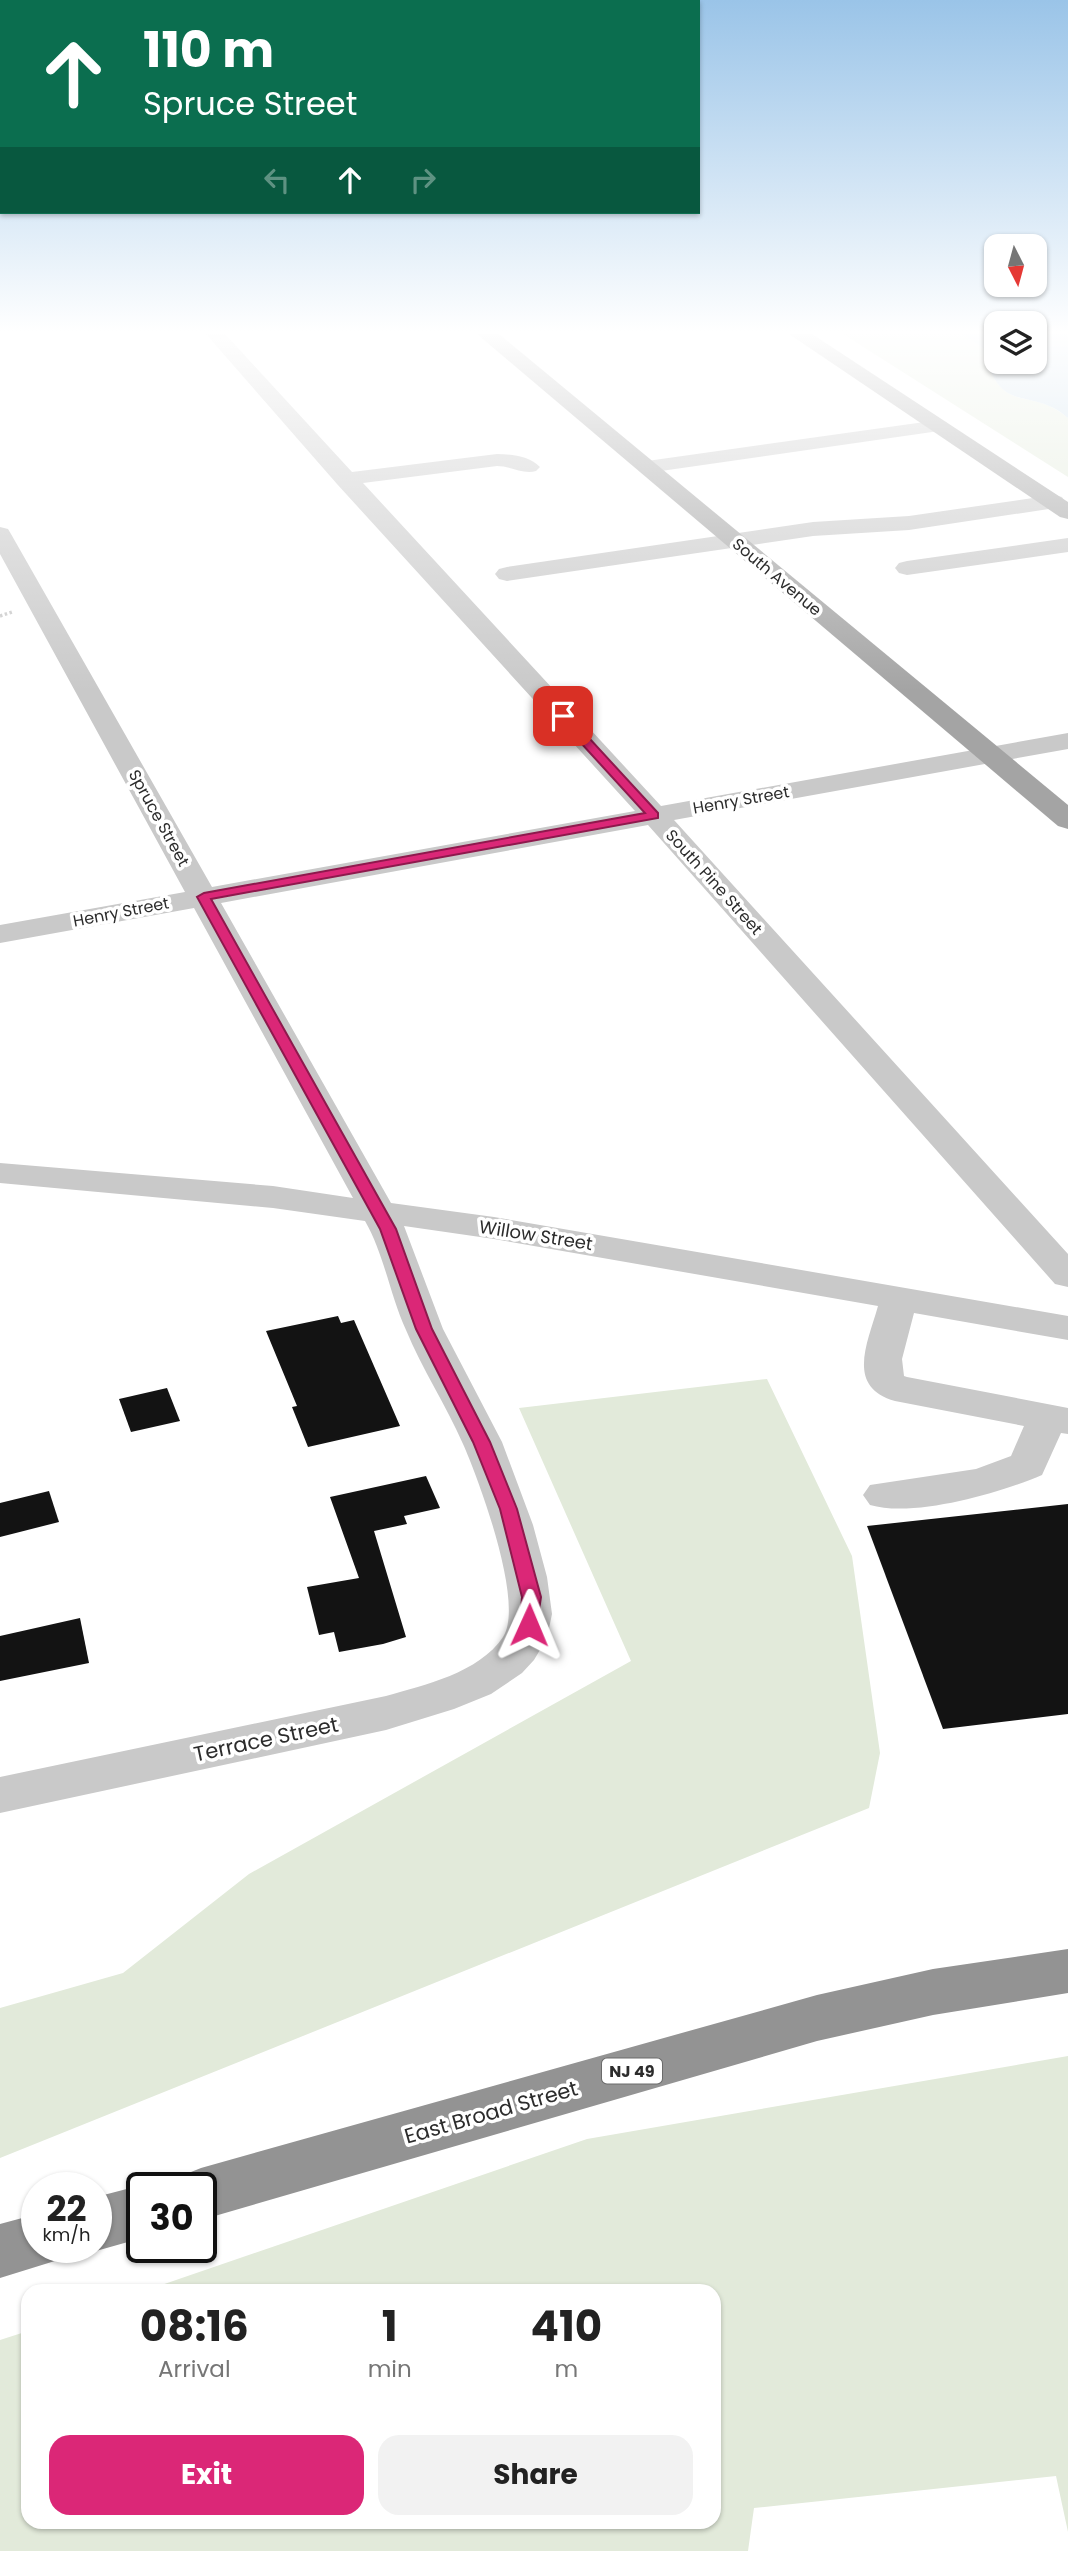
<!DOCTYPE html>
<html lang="en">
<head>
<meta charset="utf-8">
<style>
	:root { --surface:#fff; --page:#f2f2f2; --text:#222; --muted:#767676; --accent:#db2777 }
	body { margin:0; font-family:Poppins,sans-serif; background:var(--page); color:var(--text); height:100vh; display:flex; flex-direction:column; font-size:26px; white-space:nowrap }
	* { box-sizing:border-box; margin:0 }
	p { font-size:23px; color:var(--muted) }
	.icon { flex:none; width:38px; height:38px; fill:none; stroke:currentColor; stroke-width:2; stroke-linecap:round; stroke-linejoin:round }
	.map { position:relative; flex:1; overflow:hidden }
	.details { position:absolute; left:21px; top:2284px; width:700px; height:245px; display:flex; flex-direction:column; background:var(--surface); border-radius:21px; box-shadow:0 2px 5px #0004 }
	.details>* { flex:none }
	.top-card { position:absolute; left:0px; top:0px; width:700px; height:214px; box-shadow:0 2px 5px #0004; background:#0b6e4f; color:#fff; overflow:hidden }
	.needle { width:46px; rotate:174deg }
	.controls { position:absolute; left:984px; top:234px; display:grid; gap:14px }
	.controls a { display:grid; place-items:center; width:63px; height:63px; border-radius:14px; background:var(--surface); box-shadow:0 2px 5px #0004; font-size:35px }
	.speed { position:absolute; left:21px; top:2172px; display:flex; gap:14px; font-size:35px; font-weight:700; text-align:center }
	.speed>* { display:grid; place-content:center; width:91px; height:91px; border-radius:50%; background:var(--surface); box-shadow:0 2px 5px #0004; line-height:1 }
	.speed small { font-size:18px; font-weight:400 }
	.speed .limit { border:4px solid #111; border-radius:10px; background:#fff; color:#111 }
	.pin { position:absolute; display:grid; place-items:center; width:60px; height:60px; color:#fff; margin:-30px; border-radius:14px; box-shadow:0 4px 10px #0006 }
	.me { position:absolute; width:77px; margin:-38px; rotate:1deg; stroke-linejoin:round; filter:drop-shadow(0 0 5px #0008) }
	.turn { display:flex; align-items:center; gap:24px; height:147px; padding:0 28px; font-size:32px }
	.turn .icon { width:91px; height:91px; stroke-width:2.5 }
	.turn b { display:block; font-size:49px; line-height:60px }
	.lanes { display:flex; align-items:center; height:66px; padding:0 28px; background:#0003; justify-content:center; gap:35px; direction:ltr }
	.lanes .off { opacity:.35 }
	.eta { display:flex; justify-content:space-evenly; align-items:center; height:119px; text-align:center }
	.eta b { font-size:42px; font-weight:700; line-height:49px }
	.cta { display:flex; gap:14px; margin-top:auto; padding:14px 28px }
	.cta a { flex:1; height:80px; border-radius:21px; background:var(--accent); color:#fff; font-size:28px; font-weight:700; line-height:80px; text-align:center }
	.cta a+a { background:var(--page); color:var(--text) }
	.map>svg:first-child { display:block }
	.green { fill:#e2eada }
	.water { fill:#c6dbe9 }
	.building { fill:#131313 }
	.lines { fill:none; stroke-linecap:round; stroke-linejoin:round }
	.path { stroke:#c9c9c9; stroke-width:3.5; stroke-dasharray:2.5 2.5; stroke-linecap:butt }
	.minor { fill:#c9c9c9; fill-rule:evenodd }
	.major { fill:#a4a4a4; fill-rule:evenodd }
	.highway { fill:#939393; fill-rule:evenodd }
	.route { fill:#db2777; stroke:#8e194d; stroke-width:2 }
	.labels { text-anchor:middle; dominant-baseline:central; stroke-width:7; stroke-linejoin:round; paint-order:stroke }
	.far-street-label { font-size:16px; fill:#2c2c2c; stroke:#fff }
	.shield { fill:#fff; stroke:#6b6b6b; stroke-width:2 }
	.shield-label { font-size:16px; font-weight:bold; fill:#2c2c2c }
	.street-label { font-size:18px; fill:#2c2c2c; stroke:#fff }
	.near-street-label { font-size:21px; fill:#2c2c2c; stroke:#fff }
</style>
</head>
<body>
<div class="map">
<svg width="1068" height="2551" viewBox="0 0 1068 2551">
	<rect width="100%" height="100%" fill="#fff"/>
	<g class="green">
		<path d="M843,334H963L984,349C999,418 1031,385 1068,418V477Z"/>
		<polygon points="767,1379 852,1556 880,1753 869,1808 0,2158 0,2008 123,1973 249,1874 631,1661 519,1408"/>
		<polygon points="1068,2056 1068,2532 1056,2476 754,2508 748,2551 0,2551 0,2340 28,2331 28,2522 714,2522 714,2291 144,2291 587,2139"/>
	</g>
	<path class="water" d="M963,334H996V362H1034V334H1068V418C1030,385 999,418 984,349Z"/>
	<g class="building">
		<polygon points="338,1316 341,1323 354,1320 400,1426 308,1447 292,1407 297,1406 266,1331"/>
		<polygon points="167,1388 180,1421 131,1432 119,1399"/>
		<polygon points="426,1476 440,1508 404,1516 407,1524 374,1531 406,1637 383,1644 339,1652 334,1632 319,1635 307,1587 359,1578 330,1497"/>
		<polygon points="49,1491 59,1522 0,1537 0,1503"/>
		<polygon points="1068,1504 1068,1714 943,1729 867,1526"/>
		<polygon points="80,1618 89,1663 0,1681 0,1636"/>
	</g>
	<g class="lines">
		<polyline class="path" points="0,616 12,612"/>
		<g class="minor">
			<path d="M206,334H225L352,472L497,454C511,454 530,456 540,467L536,471C523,475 511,466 497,466L363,483L661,806L1068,733V749L674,820L1068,1254V1287L1055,1284L648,825L221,903L391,1203L494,1217L1068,1316V1340L914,1313L902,1359L904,1376L907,1377L1068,1408V1434L1061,1433L1042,1475C1000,1493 914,1518 870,1505L863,1495L870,1485L976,1469L1011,1456L1024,1426L895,1401C845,1387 868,1342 878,1306L494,1239L404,1226L443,1329L502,1442L533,1525L547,1577L552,1614L547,1638L534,1660L522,1673L491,1694L454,1709L386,1730L0,1813V1777L386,1696C424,1685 479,1673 503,1637C525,1604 479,1480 463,1444C446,1405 422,1369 406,1330C390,1295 384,1254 365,1221L273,1208L0,1183V1163L273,1186L353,1198L194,908L0,943V925L185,892L0,554V527L8,529L11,534L212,887L635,811L337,484Z"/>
			<polygon points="939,420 946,422 949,426 946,430 647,473 640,471 636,467 640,463 647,461"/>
			<polygon points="1054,495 1062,497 1065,502 1062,507 909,530 813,536 507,581 499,579 495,574 499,569 507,567 813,522 909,516"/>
			<polygon points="1068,538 1068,552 907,575 899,573 895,568 899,563 907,561"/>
		</g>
		<g class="major">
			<polygon points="477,334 499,334 1068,805 1068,829 1058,826"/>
			<polygon points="789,334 812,334 1068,502 1068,519 1060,517"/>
		</g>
		<g class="highway">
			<polygon points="1068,1949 1068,1993 933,2015 817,2041 201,2220 201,2188 175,2188 181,2176 201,2168 817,1995 933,1969"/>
			<polygon points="142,2185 150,2188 142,2188 142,2238 96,2251 86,2247 96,2247 96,2197"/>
			<polygon points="37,2214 37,2247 63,2247 58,2260 0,2278 0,2224"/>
		</g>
	</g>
	<linearGradient id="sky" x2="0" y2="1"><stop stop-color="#9ac4e8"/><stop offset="0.48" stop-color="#fff"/><stop offset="1" stop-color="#fff" stop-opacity="0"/></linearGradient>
	<rect width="1068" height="691" fill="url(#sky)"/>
	<polygon class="route" points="559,714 567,714 658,813 658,818 211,899 396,1229 432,1329 490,1442 517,1509 541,1597 536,1630 523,1630 520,1625 522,1597 500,1509 473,1442 416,1329 380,1229 197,897 204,893 645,813 559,719"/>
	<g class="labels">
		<g class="far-street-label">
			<text transform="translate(777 577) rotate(40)">South Avenue</text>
			<text transform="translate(741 800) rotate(-10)">Henry Street</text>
			<text transform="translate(159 818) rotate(61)">Spruce Street</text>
			<text transform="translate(714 882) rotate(48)">South Pine Street</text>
			<text transform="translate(121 912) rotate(-11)">Henry Street</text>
		</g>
		<rect class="shield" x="602" y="2058.5" width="60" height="25" rx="5"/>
		<g class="shield-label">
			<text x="632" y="2071">NJ 49</text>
		</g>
		<g class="street-label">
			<text transform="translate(536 1235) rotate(9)">Willow Street</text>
		</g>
		<g class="near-street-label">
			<text transform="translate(266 1739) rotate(-12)">Terrace Street</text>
			<text transform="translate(491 2112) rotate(-16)">East Broad Street</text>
		</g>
	</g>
</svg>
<div class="controls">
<a><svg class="needle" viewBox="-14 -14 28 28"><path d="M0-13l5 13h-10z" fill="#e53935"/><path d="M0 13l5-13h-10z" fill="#767676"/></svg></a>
<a><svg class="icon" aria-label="layers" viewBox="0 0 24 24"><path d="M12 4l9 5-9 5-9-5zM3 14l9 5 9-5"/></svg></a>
</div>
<div class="speed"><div>22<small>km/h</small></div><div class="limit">30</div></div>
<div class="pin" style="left:563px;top:716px;background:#d93025"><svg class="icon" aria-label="arrive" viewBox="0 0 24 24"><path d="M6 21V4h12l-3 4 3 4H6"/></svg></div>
<svg class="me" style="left:529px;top:1625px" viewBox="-20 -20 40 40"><path d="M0-17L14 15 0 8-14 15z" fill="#db2777" stroke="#fff" stroke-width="4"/></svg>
<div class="top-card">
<div class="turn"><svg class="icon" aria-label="ahead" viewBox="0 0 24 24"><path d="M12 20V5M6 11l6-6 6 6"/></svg><div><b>110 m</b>Spruce Street</div></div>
<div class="lanes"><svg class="icon off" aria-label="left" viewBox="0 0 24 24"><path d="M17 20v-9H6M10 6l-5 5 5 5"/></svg><svg class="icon" aria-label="ahead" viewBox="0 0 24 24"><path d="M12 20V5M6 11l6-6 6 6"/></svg><svg class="icon off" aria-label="right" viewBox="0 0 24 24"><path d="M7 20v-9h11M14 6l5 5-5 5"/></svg></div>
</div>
<section class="details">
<div class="eta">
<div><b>08:16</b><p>Arrival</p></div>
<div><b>1</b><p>min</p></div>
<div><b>410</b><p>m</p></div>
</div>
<div class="cta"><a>Exit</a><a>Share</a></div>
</section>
</div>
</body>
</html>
